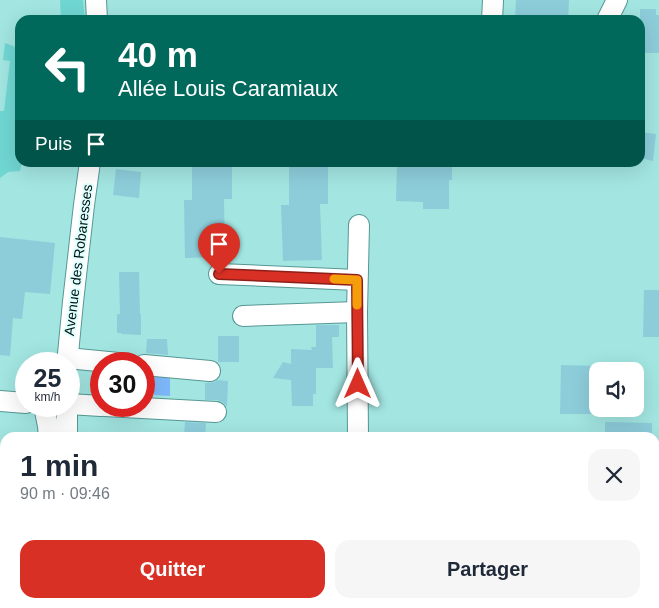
<!DOCTYPE html>
<html lang="fr">
<head>
<meta charset="utf-8">
<style>
	:root { --surface:#fff; --page:#f6f6f7; --text:#1f2937; --muted:#747a83; --accent:#d93025 }
	body { margin:0; font-family:Arial,sans-serif; background:var(--page); color:var(--text); height:100vh; display:flex; flex-direction:column; font-size:19px; white-space:nowrap }
	* { box-sizing:border-box; margin:0 }
	p { font-size:16px; color:var(--muted) }
	.icon { flex:none; width:28px; height:28px; fill:none; stroke:currentColor; stroke-width:2; stroke-linecap:round; stroke-linejoin:round }
	.map { position:relative; flex:1; overflow:hidden }
	.sheet { position:absolute; left:0px; top:432px; width:660px; height:176px; display:flex; flex-direction:column; background:var(--surface); border-radius:15px 15px 0 0; box-shadow:0 5px 20px #0002 }
	.sheet>* { flex:none }
	.top-card { position:absolute; left:15px; top:15px; width:630px; height:152px; border-radius:15px; box-shadow:0 5px 20px #0002; background:#00695c; color:#fff; overflow:hidden }
	.fabs { position:absolute; left:589px; top:362px; display:grid; gap:10px }
	.fabs a { display:grid; place-items:center; width:55px; height:55px; border-radius:10px; background:var(--surface); box-shadow:0 5px 20px #0002; font-size:25px }
	.speed { position:absolute; left:15px; top:352px; display:flex; gap:10px; font-size:25px; font-weight:700; text-align:center }
	.speed>* { display:grid; place-content:center; width:65px; height:65px; border-radius:50%; background:var(--surface); box-shadow:0 5px 20px #0002; line-height:1 }
	.speed small { font-size:12px; font-weight:400 }
	.speed .limit { border:8px solid #d22; background:#fff; color:#111 }
	.pin { position:absolute; display:grid; place-items:center; width:42px; height:42px; color:#fff; margin:-51px -21px; border-radius:50% 50% 50% 0; rotate:-45deg; box-shadow:0 0 5px #0007 }
	.pin .icon { rotate:45deg }
	.me { position:absolute; width:55px; margin:-28px; rotate:0deg; stroke-linejoin:round; filter:drop-shadow(0 0 4px #0008) }
	.turn { display:flex; align-items:center; gap:18px; height:105px; padding:0 20px; font-size:22px }
	.turn .icon { width:65px; height:65px; stroke-width:2.5 }
	.turn b { display:block; font-size:35px; line-height:42px }
	.then { display:flex; align-items:center; height:48px; padding:0 20px; background:#0003; gap:10px; font-size:19px }
	.round { display:grid; place-items:center; flex:none; width:52px; height:52px; border-radius:15px; background:var(--page) }
	.overview { display:flex; align-items:center; justify-content:space-between; height:85px; padding:0 20px }
	h1 { font-size:30px; font-weight:800; line-height:38px }
	.action { display:flex; gap:10px; margin-top:auto; padding:10px 20px }
	.action a { flex:1; height:58px; border-radius:15px; background:var(--accent); color:#fff; font-size:20px; font-weight:800; line-height:58px; text-align:center }
	.action a+a { background:var(--page); color:var(--text) }
	.map>svg:first-child { display:block }
	.green { fill:#70d6d2 }
	.water { fill:#7eb8fa }
	.building { fill:#8dcdda }
	.lines { fill:none; stroke-linecap:round; stroke-linejoin:round }
	.minor-casing { stroke:#569794; stroke-width:22 }
	.minor { stroke:#fff; stroke-width:20 }
	.route-casing { stroke:#8d1f18; stroke-width:12 }
	.route { stroke:#d93025; stroke-width:9 }
	.slow { stroke:#f59e0b; stroke-width:9 }
	.labels { text-anchor:middle; dominant-baseline:central; stroke-width:4; stroke-linejoin:round; paint-order:stroke }
	.street-label { font-size:14px; fill:#001212; stroke:#defffd }
</style>
</head>
<body>
<div class="map">
<svg width="659" height="608" viewBox="0 0 659 608">
	<rect width="100%" height="100%" fill="#a2e5e1"/>
	<g class="green">
		<polygon points="60,0 83,0 85,20 61,20"/>
		<polygon points="5,43 13,46 20,52 20,102 18,114 20,115 20,162 22,163 20,171 8,172 0,178 0,111 4,111 10,61 3,60"/>
	</g>
	<polygon class="water" points="155,370 170,371 170,396 154,395"/>
	<g class="building">
		<polygon points="516,0 569,0 568,20 515,20"/>
		<polygon points="640,9 656,9 656,15 659,15 659,53 645,53 645,36 640,36"/>
		<polygon points="640,132 656,134 653,161 640,158"/>
		<polygon points="192,162 232,162 232,199 224,199 225,257 185,258 184,200 192,200"/>
		<polygon points="298,162 328,162 328,204 320,204 322,260 283,261 281,205 289,205 289,164 298,164"/>
		<polygon points="397,162 452,162 452,180 449,180 449,209 423,209 423,202 396,201"/>
		<polygon points="116,169 141,172 139,198 113,195"/>
		<polygon points="0,237 55,243 50,294 25,292 22,319 13,318 10,356 0,355"/>
		<polygon points="119,272 139,272 140,314 141,314 141,335 121,334 121,333 117,333 117,314 120,314"/>
		<polygon points="644,290 659,290 659,337 643,337"/>
		<polygon points="316,325 339,325 339,337 332,337 333,368 316,368 316,394 313,394 313,406 292,406 291,380 273,378 283,362 291,364 291,349 312,350 311,347 316,347"/>
		<rect x="218" y="336" width="21" height="26"/>
		<polygon points="147,339 167,339 168,355 146,353"/>
		<polygon points="561,365 598,366 598,414 560,414"/>
		<polygon points="217,380 228,381 227,407 222,402 217,400 205,400 205,383 215,382"/>
		<polygon points="185,422 206,423 205,438 184,438"/>
		<polygon points="605,422 652,423 652,438 605,438"/>
	</g>
	<g class="lines">
		<g class="minor-casing">
			<g id="minor">
				<polyline points="96,0 97,20"/>
				<polyline points="492,20 493,0"/>
				<polyline points="607,20 617,0"/>
				<polyline points="219,274 357,280"/>
				<polyline points="243,316 357,312"/>
				<polyline points="67,358 129,364"/>
				<polyline points="67,364 73,302 84,205 90,162"/>
				<polyline points="144,365 210,371"/>
				<polyline points="0,401 26,403"/>
				<polyline points="69,404 101,406"/>
				<polyline points="44,406 48,426 49,438"/>
				<polyline points="105,406 216,412"/>
				<polyline points="67,438 67,406"/>
				<polyline points="358,438 357,312 359,225"/>
				<polyline points="655,508 659,509"/>
				<polyline points="655,573 659,567"/>
				<polyline points="59,604 59,608"/>
				<polyline points="388,608 389,604"/>
				<polyline points="632,608 635,604"/>
			</g>
		</g>
		<use href="#minor" class="minor"/>
	</g>
	<g class="lines">
		<g class="route-casing">
			<polyline id="route" points="219,274 357,280 358,384"/>
		</g>
		<use href="#route" class="route"/>
		<polyline class="slow" points="334,279 357,280 357,305"/>
	</g>
	<g class="labels">
		<g class="street-label">
			<text transform="translate(78 260) rotate(-83)">Avenue des Robaresses</text>
		</g>
	</g>
</svg>
<div class="fabs">
<a><svg class="icon" aria-label="sound" viewBox="0 0 24 24"><path d="M4 9h4l5-4v14l-5-4H4zM17 9q2 3 0 6"/></svg></a>
</div>
<div class="speed"><div>25<small>km/h</small></div><div class="limit">30</div></div>
<div class="pin" style="left:219px;top:274px;background:#d93025"><svg class="icon" aria-label="arrive" viewBox="0 0 24 24"><path d="M6 21V4h12l-3 4 3 4H6"/></svg></div>
<svg class="me" style="left:358px;top:384px" viewBox="-20 -20 40 40"><path d="M0-17L14 15 0 8-14 15z" fill="#d93025" stroke="#fff" stroke-width="4"/></svg>
<div class="top-card">
<div class="turn"><svg class="icon" aria-label="left" viewBox="0 0 24 24"><path d="M17 20v-9H6M10 6l-5 5 5 5"/></svg><div><b>40 m</b>Allée Louis Caramiaux</div></div>
<div class="then">Puis<svg class="icon" aria-label="arrive" viewBox="0 0 24 24"><path d="M6 21V4h12l-3 4 3 4H6"/></svg></div>
</div>
<section class="sheet">
<div class="overview"><div><h1>1 min</h1><p>90 m · 09:46</p></div><a class="round"><svg class="icon" aria-label="close" viewBox="0 0 24 24"><path d="M6 6l12 12M18 6L6 18"/></svg></a></div>
<div class="action"><a>Quitter</a><a>Partager</a></div>
</section>
</div>
</body>
</html>
